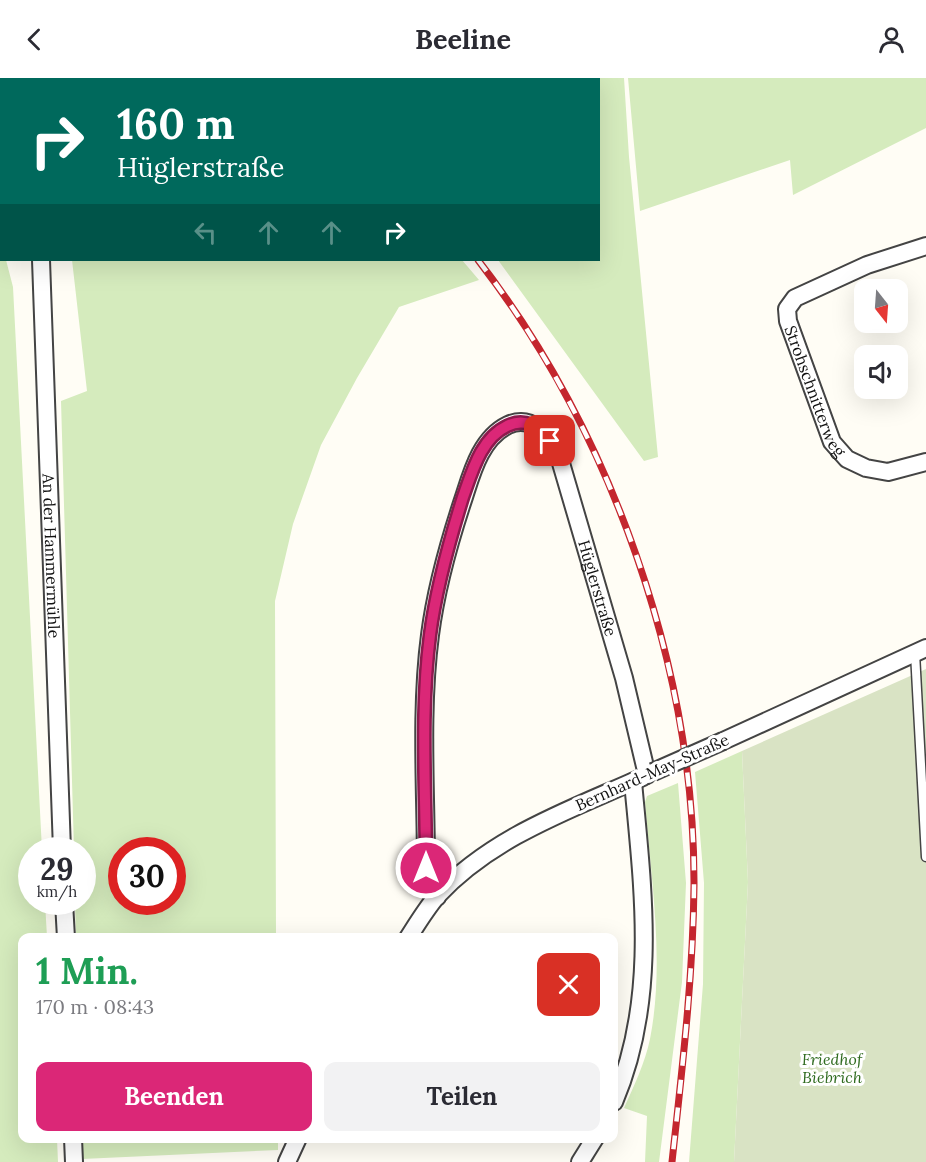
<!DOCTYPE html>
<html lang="de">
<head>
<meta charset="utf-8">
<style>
	:root { --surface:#fff; --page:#f2f2f3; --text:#2b2b33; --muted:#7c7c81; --accent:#db2777 }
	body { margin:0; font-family:Lora,serif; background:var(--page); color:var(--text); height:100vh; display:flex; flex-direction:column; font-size:22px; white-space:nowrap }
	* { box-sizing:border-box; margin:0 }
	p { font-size:20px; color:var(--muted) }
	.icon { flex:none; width:33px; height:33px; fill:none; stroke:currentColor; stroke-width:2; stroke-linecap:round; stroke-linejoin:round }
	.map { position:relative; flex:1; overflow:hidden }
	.panel { position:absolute; left:18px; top:855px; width:600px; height:210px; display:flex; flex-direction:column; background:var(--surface); border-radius:12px; box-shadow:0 6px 24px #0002 }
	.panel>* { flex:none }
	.guide { position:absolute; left:0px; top:0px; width:600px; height:183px; box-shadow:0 6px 24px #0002; background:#00695c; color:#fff; overflow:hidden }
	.needle { width:39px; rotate:163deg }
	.fabs { position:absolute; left:854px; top:201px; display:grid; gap:12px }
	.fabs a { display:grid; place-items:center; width:54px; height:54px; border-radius:12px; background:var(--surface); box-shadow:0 6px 24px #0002; font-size:30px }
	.speed { position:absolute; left:18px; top:759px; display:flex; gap:12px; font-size:30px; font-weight:700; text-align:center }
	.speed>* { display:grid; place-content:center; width:78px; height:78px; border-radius:50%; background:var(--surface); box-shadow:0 6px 24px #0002; line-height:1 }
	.speed small { font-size:15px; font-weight:400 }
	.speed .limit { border:9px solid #d22; background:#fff; color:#111 }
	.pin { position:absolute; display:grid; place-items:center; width:51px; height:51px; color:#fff; margin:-26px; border-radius:12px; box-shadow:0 3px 9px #0006 }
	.me { position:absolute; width:66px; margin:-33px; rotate:0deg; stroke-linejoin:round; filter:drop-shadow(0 0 4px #0008) }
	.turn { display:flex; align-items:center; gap:21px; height:126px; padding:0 18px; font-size:27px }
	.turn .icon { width:78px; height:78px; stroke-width:2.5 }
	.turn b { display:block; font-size:42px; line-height:51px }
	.lanes { display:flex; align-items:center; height:57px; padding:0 18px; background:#0003; justify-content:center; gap:30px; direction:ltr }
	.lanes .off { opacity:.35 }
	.round { display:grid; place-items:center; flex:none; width:63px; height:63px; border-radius:12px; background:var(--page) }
	.headline { display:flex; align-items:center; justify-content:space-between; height:102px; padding:0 18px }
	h1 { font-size:36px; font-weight:700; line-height:45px; color:#1e9e55 }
	.primary-button { display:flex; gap:12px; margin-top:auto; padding:12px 18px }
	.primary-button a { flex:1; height:69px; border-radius:12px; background:var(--accent); color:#fff; font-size:24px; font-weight:700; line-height:69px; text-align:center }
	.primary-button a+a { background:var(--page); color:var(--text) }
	header { display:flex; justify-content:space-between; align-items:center; height:78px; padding:0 18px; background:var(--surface); font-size:27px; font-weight:700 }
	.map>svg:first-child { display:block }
	.green { fill:#d5ebbd; fill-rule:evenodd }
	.cemetery { fill:#d9e3c4 }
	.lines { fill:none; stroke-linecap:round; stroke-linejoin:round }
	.lane-casing { stroke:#444; stroke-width:11 }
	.street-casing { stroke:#444; stroke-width:20 }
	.lane { stroke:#fff; stroke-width:8 }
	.street { stroke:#fff; stroke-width:16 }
	.rail-casing { stroke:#c4262e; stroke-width:7 }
	.rail { stroke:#fff; stroke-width:4.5; stroke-dasharray:14; stroke-linecap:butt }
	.street-bridge-casing { stroke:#444; stroke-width:20; stroke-linecap:butt }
	.street-bridge { stroke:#fff; stroke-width:16 }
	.tree { fill:#8dad7f }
	.route-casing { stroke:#8e194d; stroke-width:15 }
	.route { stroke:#db2777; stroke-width:10 }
	.labels { text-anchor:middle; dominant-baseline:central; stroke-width:6; stroke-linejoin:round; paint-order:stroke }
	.street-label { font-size:16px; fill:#111; stroke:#fff }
	.park-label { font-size:16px; font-style:italic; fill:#2f6b1f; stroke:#fff }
</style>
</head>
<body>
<header><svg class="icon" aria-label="back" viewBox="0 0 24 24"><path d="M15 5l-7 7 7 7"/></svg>Beeline<svg class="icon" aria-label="person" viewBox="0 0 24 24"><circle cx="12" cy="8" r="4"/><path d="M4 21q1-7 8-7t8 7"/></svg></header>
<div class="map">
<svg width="926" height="1084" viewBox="0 0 926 1084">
	<rect width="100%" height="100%" fill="#fffdf5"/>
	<g class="green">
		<polygon points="121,0 289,0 291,1 119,1"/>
		<polygon points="344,0 624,0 629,79 658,379 644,383 498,182 598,182 598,2"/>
		<polygon points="628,0 926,0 926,50 793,117 790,82 640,133"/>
		<polygon points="0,159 2,182 6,182 13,209 42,772 32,772 32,824 45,824 47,859 22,860 22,1060 57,1061 58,1084 0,1084"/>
		<path d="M72,182H462L479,202L399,229L357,300L321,367L293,446L275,523L276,859H76L75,824H82V772H74L61,323L87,313ZM122,772H172V824H122Z"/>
		<polygon points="742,673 748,804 734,1084 689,1084 703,906 704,805 695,694"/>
		<path d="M678,705L686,805L682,904L659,1084H645L647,1038L624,1030C634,1008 645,985 650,961C665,885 651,801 645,724L647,718Z"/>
		<polygon points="82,1061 278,1061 278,1072 82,1081"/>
	</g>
	<polygon class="cemetery" points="926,591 926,1084 734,1084 748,804 742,673"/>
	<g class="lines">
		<g class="lane-casing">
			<polyline id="lane" points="915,575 926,779"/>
		</g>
		<g class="street-casing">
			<g id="street">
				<polyline points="109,2 110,0"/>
				<polyline points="0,43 2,46"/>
				<path id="s1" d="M926,168L867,187L795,220L787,231L788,243L832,364L847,381L866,390L888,394L926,384"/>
				<path id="s2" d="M41,182L62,772"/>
				<polyline points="723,663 926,570"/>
				<path id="s3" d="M437,819L430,811L426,790C426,713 420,633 430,557C436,510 449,464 464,419C472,394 481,360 508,347C532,336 547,357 558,375L624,600L647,697"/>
				<polyline points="64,824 66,860"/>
				<path d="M408,860C417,846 426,831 437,818C493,758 570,732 643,699"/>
				<path d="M614,1024C658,921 643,812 633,704"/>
				<polyline points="73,1060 74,1084"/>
				<polyline points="287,1084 298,1060"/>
				<polyline points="580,1084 595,1060"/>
			</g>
		</g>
		<use href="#lane" class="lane"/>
		<use href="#street" class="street"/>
		<g class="rail-casing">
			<g id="rail">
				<polyline points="305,0 307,2"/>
				<polyline points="53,2 55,0"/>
				<polyline points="0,58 2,56"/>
				<path d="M478,182C611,354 695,589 694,808C693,901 682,992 672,1084"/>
			</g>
		</g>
		<use href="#rail" class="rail"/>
		<g class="street-bridge-casing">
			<polyline id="street-bridge" points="653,694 723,663"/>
		</g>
		<use href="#street-bridge" class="street-bridge"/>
	</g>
	<circle class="tree" cx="441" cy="784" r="8"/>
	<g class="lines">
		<g class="route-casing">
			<path id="route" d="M426,790C426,713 420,634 430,557C436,510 449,464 463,419C472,394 481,360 507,348C525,339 540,349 550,363"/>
		</g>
		<use href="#route" class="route"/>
	</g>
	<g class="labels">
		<g class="street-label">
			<text stroke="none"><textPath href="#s1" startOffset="242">Strohschnitterweg</textPath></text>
			<text stroke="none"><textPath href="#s2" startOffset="296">An der Hammermühle</textPath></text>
			<text stroke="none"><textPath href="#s3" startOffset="699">Hüglerstraße</textPath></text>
			<text transform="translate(652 694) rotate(-24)">Bernhard-May-Straße</text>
		</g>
		<g class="park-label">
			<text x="832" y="981">Friedhof<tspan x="832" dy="18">Biebrich</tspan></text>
		</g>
	</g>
</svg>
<div class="fabs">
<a><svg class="needle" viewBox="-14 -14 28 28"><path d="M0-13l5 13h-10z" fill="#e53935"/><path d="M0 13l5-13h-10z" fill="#7c7c81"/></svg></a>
<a><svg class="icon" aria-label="sound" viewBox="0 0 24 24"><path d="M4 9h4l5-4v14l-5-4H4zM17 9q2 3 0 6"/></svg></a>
</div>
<div class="speed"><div>29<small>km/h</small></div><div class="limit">30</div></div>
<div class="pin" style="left:550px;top:363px;background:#d93025"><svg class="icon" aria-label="arrive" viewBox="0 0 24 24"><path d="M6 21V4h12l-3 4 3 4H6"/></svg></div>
<svg class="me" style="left:426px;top:790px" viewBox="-20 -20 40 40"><circle r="17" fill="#db2777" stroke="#fff" stroke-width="3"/><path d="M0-11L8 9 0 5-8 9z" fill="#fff"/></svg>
<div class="guide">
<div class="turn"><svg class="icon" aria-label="right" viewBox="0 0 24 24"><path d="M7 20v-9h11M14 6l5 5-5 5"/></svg><div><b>160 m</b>Hüglerstraße</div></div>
<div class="lanes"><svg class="icon off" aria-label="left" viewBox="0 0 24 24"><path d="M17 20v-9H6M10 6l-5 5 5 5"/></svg><svg class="icon off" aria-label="ahead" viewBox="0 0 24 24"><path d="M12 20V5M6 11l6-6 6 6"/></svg><svg class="icon off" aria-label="ahead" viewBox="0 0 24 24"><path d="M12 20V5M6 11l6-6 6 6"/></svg><svg class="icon" aria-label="right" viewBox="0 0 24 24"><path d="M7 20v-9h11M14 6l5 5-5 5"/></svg></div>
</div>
<section class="panel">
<div class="headline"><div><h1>1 Min.</h1><p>170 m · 08:43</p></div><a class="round" style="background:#d93025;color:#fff"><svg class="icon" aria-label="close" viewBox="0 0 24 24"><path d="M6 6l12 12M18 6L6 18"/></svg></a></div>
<div class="primary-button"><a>Beenden</a><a>Teilen</a></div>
</section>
</div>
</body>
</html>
